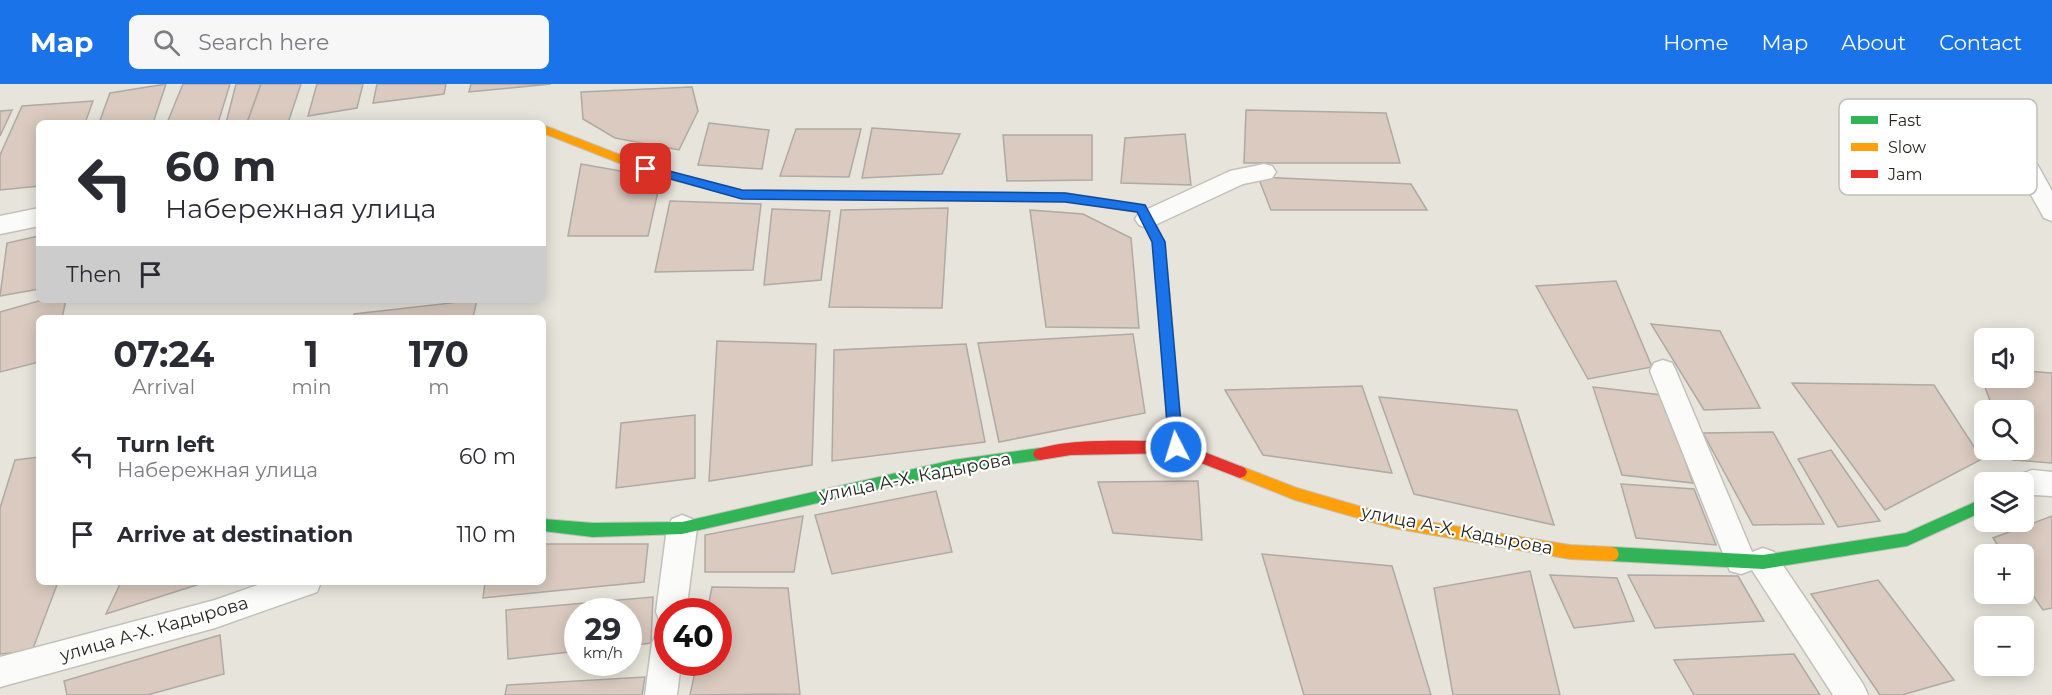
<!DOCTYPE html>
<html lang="en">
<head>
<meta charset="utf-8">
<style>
	:root { --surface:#fff; --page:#f7f7f7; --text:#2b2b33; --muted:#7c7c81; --accent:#1a73e8 }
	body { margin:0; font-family:Montserrat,sans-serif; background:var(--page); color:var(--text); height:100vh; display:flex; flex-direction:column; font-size:22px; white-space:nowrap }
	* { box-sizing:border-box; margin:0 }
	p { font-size:20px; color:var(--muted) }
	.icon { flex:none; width:33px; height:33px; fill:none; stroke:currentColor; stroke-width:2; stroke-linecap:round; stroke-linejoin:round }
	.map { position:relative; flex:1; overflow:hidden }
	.side { position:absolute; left:36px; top:231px; width:510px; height:270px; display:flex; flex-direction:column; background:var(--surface); border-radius:9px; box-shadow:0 3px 15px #0003 }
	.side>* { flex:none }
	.top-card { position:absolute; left:36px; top:36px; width:510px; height:183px; border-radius:9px; box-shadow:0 3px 15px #0003; background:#fff; color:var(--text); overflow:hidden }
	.controls { position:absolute; left:1974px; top:244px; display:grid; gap:12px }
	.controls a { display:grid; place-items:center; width:60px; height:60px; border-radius:9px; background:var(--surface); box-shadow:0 3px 15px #0003; font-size:30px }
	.speed { position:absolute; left:564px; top:514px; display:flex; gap:12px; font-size:30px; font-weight:700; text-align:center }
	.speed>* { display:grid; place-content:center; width:78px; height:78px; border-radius:50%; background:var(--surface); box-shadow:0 3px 15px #0003; line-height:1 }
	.speed small { font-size:15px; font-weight:400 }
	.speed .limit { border:9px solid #d22; background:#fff; color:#111 }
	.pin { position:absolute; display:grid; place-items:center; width:51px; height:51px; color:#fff; margin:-26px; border-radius:12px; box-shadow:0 3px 9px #0006 }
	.me { position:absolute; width:66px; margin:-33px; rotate:355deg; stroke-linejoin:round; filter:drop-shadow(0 0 4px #0008) }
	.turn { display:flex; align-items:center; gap:21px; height:126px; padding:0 30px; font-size:27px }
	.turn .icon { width:78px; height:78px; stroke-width:2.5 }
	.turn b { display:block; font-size:42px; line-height:51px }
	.then { display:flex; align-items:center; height:57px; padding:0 30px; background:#0003; gap:12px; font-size:22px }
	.eta { display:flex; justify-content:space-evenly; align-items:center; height:102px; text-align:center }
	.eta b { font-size:36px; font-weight:700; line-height:42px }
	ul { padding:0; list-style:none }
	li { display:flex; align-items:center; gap:18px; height:78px; padding:0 30px }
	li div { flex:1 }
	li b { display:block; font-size:22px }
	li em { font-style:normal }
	header { display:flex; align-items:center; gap:36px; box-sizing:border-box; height:84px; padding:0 30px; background:var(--accent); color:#fff }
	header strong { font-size:28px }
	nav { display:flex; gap:33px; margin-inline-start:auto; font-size:21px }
	.search { width:420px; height:54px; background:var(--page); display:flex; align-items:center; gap:15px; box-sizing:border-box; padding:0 21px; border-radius:9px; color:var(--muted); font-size:22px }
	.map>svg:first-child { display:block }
	.building { fill:#dacabf; stroke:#aeaaa4; stroke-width:1.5 }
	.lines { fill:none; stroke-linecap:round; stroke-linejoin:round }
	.street-casing { stroke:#c3c1ba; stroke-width:3 }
	.fast-casing { stroke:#c3c1ba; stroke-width:2 }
	.slow-casing { stroke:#c3c1ba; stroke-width:2 }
	.jam-casing { stroke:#c3c1ba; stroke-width:2 }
	.street { fill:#fbfbfa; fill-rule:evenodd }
	.fast { fill:#30b455; fill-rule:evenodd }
	.slow { fill:#ff9f0a; fill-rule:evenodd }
	.jam { fill:#e5322d; fill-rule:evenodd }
	.route { fill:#1a73e8; stroke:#114b97; stroke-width:1.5 }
	.labels { text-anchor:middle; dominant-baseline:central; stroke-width:4.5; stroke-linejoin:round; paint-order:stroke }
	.street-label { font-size:18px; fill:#272520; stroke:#fff }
	.key { fill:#fff; stroke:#bebebc; stroke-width:1.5 }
	.key-label { font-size:16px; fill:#272520 }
</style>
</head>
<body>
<header>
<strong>Map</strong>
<div class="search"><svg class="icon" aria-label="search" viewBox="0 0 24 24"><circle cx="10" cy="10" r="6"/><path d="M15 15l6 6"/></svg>Search here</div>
<nav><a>Home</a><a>Map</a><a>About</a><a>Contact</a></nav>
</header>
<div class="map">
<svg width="2052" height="611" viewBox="0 0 2052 611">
	<rect width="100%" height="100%" fill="#e7e4db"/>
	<g class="building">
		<polygon points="166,0 153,39 99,39 110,9"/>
		<polygon points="183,0 230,0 218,39 167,39"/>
		<polygon points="236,0 261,0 247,39 226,39"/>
		<polygon points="261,0 301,0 288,39 247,39"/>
		<polygon points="317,0 363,0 357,24 308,32"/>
		<polygon points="377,0 446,0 444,10 373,19"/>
		<polygon points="471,0 551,0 469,8"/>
		<polygon points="692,3 698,27 679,66 615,54 583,35 581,8"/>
		<polygon points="93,17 85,39 39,39 39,102 0,106 0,71 22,22"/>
		<polygon points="12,26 0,52 0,27"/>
		<polygon points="1246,26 1386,29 1400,79 1244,79"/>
		<polygon points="709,39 769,46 762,85 698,81"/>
		<polygon points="872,44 960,50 942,90 862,94"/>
		<polygon points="796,45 861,45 849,93 780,92"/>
		<polygon points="1185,50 1191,101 1121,99 1125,54"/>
		<polygon points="1003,51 1092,51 1092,96 1007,97"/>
		<polygon points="581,80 661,94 648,152 568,152"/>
		<polygon points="1258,93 1411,100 1427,126 1271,126"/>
		<polygon points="670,117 761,120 753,186 655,188"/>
		<polygon points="948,124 942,224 829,223 841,126"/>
		<polygon points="772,125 830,127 821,196 764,201"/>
		<polygon points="1030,126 1083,130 1131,154 1139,244 1046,243"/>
		<polygon points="39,152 39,205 0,212 7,159"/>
		<polygon points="1616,197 1652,283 1588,295 1536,202"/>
		<polygon points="42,216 66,216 62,234 39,234 39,278 0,288 0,228"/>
		<polygon points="477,216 473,234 353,234 354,230"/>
		<polygon points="1651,240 1720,247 1760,324 1704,326"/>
		<polygon points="1133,250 1145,329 999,358 978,259"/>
		<polygon points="717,257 816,260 812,381 709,397"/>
		<polygon points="966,260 985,358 832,377 834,266"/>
		<polygon points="1978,285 1984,285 1984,294 2024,294 2024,287 2052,289 2052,379 2013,376 2010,366 2024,366 2024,327 1994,327"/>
		<polygon points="1792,299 1934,301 1982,375 1885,426"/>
		<polygon points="1362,302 1392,389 1263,371 1225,306"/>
		<polygon points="1593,303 1662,311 1693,399 1622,391"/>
		<polygon points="1379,313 1517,326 1554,441 1414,410"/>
		<polygon points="695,331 695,394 616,404 621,339"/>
		<polygon points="1773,348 1824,440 1753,441 1703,349"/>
		<polygon points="1831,366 1880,437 1838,443 1798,375"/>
		<polygon points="39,373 39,498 58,498 32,567 0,570 0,424 15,376"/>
		<polygon points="1198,397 1202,456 1113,449 1098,398"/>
		<polygon points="1621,400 1694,405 1716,461 1636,454"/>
		<polygon points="936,407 952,468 832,490 815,431"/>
		<polygon points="803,432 794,488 705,488 705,451"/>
		<polygon points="2052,432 2052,524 2043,526 2024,498 2024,471 2004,471 1993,454"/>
		<polygon points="543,460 648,460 644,498 483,514 485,498 543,498"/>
		<polygon points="1262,470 1392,482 1431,611 1304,611"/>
		<polygon points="1530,487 1560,611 1453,611 1434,504"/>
		<polygon points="1550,491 1617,494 1634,537 1574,544"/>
		<polygon points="1628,491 1738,492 1764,537 1655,544"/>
		<polygon points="1878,496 1954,596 1902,611 1880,611 1811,510"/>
		<polygon points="121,498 206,498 106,530"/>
		<polygon points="712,503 788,504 800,610 690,611 697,579 718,579 718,528 707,528"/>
		<polygon points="653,513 651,559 628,562 628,528 578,528 578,567 508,575 506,526"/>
		<polygon points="220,551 224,590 147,611 67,611 64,597"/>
		<polygon points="1794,570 1820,611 1694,611 1674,576"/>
		<polygon points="645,593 642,611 505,611 507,601"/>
	</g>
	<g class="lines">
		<g class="street-casing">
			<g id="street">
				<polygon points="2029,78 2037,80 2052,107 2052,137 2044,134 2017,86 2021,80"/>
				<polygon points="1264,80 1272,82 1276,88 1272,94 1243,100 1155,141 1147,144 1139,141 1135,135 1139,129 1230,87"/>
				<polygon points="39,124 39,142 0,150 0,132"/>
				<polygon points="1663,276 1672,279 1676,287 1752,468 1763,464 1774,468 1863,600 1868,611 1833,611 1752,486 1741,490 1730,487 1650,287 1654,279"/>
				<polygon points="2032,386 2052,388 2052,412 2035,411 2024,414 2024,399 2011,399 2014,393"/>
				<polygon points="682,431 692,435 697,444 686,528 668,528 668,541 660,538 656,528 667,444 672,435"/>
				<polygon points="266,498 321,498 317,508 215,544 0,603 0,573 215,516"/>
				<polygon points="668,544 668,579 681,579 677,611 645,611 652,559 657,549"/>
			</g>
		</g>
		<g class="fast-casing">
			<g id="fast">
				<polygon points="983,108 1065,109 1145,121 1165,158 1183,363 1181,367 1176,369 1171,367 1169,363 1153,158 1137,128 1065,117 983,116 977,112"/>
				<polygon points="1040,364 1045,366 1047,370 1045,374 1040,376 953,388 682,450 593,453 543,447 543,435 593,439 682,438 953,376"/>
				<polygon points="1984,414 1984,427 1907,462 1763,485 1612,477 1607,475 1605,470 1607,465 1612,463 1763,471 1906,449"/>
			</g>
		</g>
		<g class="slow-casing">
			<g id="slow">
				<polygon points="543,41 649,82 742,106 983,108 989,112 983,116 742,114 642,88 543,49"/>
				<polygon points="1240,382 1297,404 1393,432 1570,461 1612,463 1617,465 1619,470 1617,475 1612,477 1570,475 1393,444 1295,416 1235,392 1233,388 1235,384"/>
			</g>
		</g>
		<g class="jam-casing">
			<path id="jam" d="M1176,357L1245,384L1247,388L1245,392L1240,394L1175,369L1071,371L1040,376L1035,374L1033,370L1035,366C1071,353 1136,358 1176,357Z"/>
		</g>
		<use href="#street" class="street"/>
		<use href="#fast" class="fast"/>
		<use href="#slow" class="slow"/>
		<use href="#jam" class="jam"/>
	</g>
	<polygon class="route" points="646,81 742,106 1065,109 1145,121 1165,158 1183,363 1181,367 1171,367 1169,363 1152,158 1137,128 1065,118 742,115 642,87 642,82"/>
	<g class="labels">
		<g class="street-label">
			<text transform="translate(915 393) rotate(-11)">улица А-Х. Кадырова</text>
			<text transform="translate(1457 446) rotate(11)">улица А-Х. Кадырова</text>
			<text transform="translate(154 545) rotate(-16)">улица А-Х. Кадырова</text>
		</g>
	</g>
	<rect x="1839" y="15" width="198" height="96" rx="9" class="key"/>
	<rect x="1851" y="32" width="27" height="8" fill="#30b455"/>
	<rect x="1851" y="59" width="27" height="8" fill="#ff9f0a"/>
	<rect x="1851" y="86" width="27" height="8" fill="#e5322d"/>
	<g class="key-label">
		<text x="1888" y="42">Fast</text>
		<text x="1888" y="69">Slow</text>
		<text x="1888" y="96">Jam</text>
	</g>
</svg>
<div class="controls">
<a><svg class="icon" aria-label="sound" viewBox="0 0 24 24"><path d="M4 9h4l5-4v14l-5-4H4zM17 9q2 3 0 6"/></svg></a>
<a><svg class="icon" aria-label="search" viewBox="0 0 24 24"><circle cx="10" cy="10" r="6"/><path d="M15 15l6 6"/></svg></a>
<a><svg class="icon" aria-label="layers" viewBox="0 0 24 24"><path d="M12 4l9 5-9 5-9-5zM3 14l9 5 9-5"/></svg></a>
<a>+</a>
<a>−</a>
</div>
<div class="speed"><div>29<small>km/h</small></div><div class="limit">40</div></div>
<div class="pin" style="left:646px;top:85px;background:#d93025"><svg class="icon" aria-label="arrive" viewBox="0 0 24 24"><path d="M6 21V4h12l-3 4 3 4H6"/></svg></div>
<svg class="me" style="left:1176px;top:363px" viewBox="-20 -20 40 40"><circle r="17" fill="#1a73e8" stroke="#fff" stroke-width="3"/><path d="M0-11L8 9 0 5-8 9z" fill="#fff"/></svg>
<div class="top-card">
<div class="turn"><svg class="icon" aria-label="left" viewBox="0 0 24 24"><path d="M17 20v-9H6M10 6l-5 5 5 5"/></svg><div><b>60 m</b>Набережная улица</div></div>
<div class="then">Then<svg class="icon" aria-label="arrive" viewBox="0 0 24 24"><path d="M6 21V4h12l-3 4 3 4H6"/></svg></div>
</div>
<section class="side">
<div class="eta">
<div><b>07:24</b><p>Arrival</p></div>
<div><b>1</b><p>min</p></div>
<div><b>170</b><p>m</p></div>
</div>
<ul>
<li><svg class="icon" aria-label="left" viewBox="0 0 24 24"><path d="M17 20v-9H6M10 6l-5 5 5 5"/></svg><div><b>Turn left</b><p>Набережная улица</p></div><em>60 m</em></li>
<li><svg class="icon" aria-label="arrive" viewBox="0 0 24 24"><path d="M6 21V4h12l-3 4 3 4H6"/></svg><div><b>Arrive at destination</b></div><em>110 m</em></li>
</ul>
</section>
</div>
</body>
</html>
